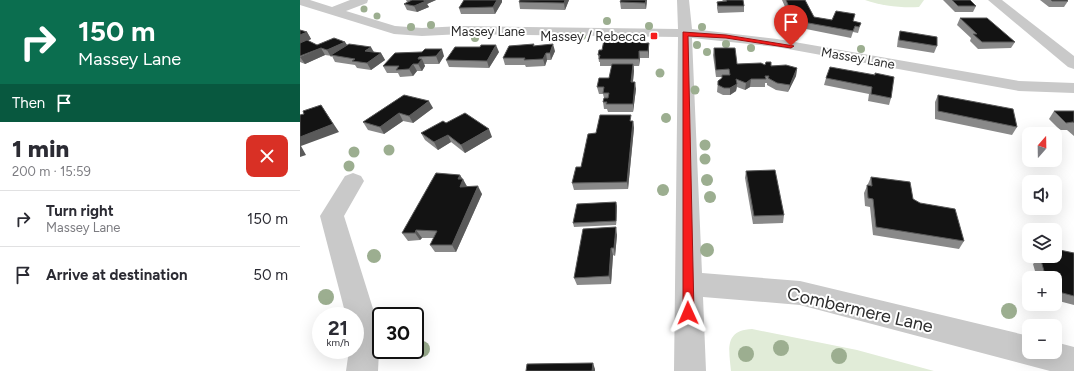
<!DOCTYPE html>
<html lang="en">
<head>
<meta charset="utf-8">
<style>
	:root { --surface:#fff; --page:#f2f2f3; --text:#2b2b33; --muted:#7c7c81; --line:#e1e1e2 }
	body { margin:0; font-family:Figtree,sans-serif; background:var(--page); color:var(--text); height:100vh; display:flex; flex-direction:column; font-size:15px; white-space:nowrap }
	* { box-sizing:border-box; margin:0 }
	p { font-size:13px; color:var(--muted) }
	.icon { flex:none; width:22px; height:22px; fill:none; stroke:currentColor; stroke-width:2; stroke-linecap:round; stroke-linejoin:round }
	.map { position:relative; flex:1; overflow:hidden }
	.sheet { display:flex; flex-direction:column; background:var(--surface); width:300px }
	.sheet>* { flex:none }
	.top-card { background:#0b6e4f; color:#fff; overflow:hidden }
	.needle { width:26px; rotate:20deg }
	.tools { position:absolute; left:722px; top:127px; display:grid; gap:8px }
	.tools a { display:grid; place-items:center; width:40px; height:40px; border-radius:8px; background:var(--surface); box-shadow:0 4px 16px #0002; font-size:20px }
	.speed { position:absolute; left:12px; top:307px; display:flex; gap:8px; font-size:20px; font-weight:700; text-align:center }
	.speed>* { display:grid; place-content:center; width:52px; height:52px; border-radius:50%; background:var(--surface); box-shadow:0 4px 16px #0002; line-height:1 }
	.speed small { font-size:10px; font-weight:400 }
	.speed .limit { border:2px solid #111; border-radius:6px; background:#fff; color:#111 }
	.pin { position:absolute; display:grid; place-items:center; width:34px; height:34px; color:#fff; margin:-41px -17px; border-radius:50% 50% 50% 0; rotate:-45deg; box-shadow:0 0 4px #0007 }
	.pin .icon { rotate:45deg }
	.me { position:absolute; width:44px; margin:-22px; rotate:359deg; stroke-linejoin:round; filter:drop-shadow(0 0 3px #0008) }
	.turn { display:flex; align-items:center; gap:14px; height:84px; padding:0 12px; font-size:18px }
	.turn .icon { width:52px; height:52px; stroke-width:2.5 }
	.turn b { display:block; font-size:28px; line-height:34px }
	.then { display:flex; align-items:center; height:38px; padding:0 12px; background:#0003; gap:8px; font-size:15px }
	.round { display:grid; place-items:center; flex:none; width:42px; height:42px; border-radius:8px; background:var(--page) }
	.head { display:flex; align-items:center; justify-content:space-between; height:68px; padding:0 12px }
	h1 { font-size:24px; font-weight:800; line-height:30px }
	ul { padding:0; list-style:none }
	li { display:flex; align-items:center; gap:12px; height:56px; padding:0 12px; border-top:1px solid var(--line) }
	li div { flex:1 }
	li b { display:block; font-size:15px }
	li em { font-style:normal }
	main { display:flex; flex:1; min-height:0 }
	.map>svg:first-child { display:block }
	.green { fill:#e1ecd8 }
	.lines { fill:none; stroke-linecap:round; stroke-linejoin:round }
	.minor { fill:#c9c9c9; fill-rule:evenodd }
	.tree { fill:#9cae90 }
	.wall { fill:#898989 }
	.shaded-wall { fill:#5a5a5a }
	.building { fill:#131313; stroke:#5a5a5a }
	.route { fill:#f61c1c; stroke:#a01212 }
	.poi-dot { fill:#f61c1c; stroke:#fff; stroke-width:1.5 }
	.labels { text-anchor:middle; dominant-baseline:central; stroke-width:4; stroke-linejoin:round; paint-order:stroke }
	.far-street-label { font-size:13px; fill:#2c2c2c; stroke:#fff }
	.far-poi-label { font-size:13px; fill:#2c2c2c; stroke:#fff; text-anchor:end }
	.near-street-label { font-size:18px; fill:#2c2c2c; stroke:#fff }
</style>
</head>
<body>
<main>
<section class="sheet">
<div class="top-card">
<div class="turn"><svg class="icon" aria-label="right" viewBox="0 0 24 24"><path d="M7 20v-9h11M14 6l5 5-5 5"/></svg><div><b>150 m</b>Massey Lane</div></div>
<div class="then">Then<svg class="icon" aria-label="arrive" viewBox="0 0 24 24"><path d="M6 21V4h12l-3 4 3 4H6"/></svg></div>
</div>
<div class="head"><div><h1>1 min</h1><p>200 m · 15:59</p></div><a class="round" style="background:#d93025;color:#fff"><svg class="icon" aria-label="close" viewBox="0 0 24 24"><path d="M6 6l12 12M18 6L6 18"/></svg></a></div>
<ul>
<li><svg class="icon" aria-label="right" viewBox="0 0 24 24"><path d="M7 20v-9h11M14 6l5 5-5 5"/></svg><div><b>Turn right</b><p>Massey Lane</p></div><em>150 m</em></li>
<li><svg class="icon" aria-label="arrive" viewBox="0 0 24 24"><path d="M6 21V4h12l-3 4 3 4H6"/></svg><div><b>Arrive at destination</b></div><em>50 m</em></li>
</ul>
</section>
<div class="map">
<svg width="774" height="371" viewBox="0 0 774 371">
	<rect width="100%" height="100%" fill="#fff"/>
	<g class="green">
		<path d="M565,0H624L619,7C601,8 582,6 565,0Z"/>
		<path d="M452,329L557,350L634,371H431C429,350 424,330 452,329Z"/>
	</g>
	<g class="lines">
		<g class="minor">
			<polygon points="0,0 10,0 32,7 50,0 68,0 67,3 46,11 95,26 122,28 162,26 378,29 377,0 389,0 392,29 477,39 719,81 774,83 774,93 719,91 477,47 392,38 402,273 500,281 729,336 729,352 755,352 755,342 774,347 774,371 750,371 500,305 403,297 406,371 374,371 378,37 162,34 122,36 94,34 0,5"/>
			<polygon points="688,0 702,0 774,56 774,69 768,67"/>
			<polygon points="53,173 61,176 64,181 44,216 80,331 78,371 46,371 49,350 55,350 55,316 46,316 20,216 45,176"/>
		</g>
	</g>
	<g class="tree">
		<circle cx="64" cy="9" r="3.5"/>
		<circle cx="77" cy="16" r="3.5"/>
		<circle cx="307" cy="21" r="4"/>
		<circle cx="131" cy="25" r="4"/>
		<circle cx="349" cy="26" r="4"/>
		<circle cx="111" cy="27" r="4"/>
		<circle cx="402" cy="27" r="4"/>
		<circle cx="282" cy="36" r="4"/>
		<circle cx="306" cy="37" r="4"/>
		<circle cx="495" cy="37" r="4"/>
		<circle cx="175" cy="38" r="4"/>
		<circle cx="426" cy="44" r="4"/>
		<circle cx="397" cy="45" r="4"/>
		<circle cx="451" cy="48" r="4"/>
		<circle cx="561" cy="49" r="4"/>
		<circle cx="407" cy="52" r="4"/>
		<circle cx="360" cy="73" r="4.5"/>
		<circle cx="395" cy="90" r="4.5"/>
		<circle cx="366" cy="118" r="5"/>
		<circle cx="405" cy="145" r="5.5"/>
		<circle cx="89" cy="150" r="5.5"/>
		<circle cx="54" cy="152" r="5.5"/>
		<circle cx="405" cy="159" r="5.5"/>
		<circle cx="49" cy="166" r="5.5"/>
		<circle cx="407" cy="180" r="6"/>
		<circle cx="363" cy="190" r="6"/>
		<circle cx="410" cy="197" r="6"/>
		<circle cx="407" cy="250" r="7"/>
		<circle cx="74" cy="256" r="7"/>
		<circle cx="26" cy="297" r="8"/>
		<circle cx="709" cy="311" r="8"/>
		<circle cx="481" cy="348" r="8"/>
		<circle cx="122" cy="349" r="8"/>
		<circle cx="446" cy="354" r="8"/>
		<circle cx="539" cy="356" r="8"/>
	</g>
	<g class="wall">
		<polygon points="106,0 136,0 127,4 129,7 117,12 107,10 104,4 107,2"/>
		<polygon points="164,0 202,0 202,2 195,14 161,14 159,8"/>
		<polygon points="269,0 265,10 220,9 219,2"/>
		<polygon points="347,0 346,9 321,9 320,2"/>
		<polygon points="422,0 443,0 444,6 444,12 418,13 417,8 417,2 423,1"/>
		<polygon points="482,0 505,0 514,17 532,20 553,21 561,23 558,33 553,32 551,38 496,27 496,25 493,25"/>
		<polygon points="643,0 670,0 676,6 673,12 655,12"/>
		<polygon points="740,0 767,0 768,1 764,7 749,7"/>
		<polygon points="660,18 715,42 711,48 678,49 670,41 671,38 657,25"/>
		<polygon points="0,30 7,32 11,39 8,41 17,45 45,42 47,45 73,52 81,53 85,60 71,70 57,68 55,65 35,62 32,56 25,55 5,64 0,62"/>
		<polygon points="600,31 637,46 634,53 597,47 598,38"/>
		<polygon points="341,43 349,50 349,58 340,58 339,66 334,66 334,71 333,82 336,89 333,112 308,112 307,109 304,109 303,102 304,98 303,94 299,94 297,87 309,78 312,66 300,66 300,62 299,62 298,55 302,50"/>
		<polygon points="234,44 234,46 255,51 251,60 247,60 245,66 226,67 225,65 205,65 203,58"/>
		<polygon points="414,48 437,64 465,65 497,68 496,76 488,92 476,90 467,85 467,83 465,83 465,87 450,87 445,90 437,87 436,91 430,95 423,95 417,92 418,81 422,79 422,77 416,77 413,55"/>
		<polygon points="199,52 189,68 149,67 146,60"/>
		<polygon points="95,53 144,56 139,64 124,64 125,66 122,71 117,71 113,76 100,77 98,73 87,73 83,66"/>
		<polygon points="575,75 591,98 589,105 568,101 569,94 524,85 526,78"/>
		<polygon points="104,95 133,108 113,123 103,121 84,134 68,130 63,122"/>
		<polygon points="638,95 717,127 712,135 635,119 635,102"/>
		<polygon points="754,111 774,111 774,136 767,130 760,130 749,119"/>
		<polygon points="331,121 333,121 334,128 328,189 274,190 272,183 281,167 296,133"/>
		<polygon points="146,123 192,137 165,153 151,142 138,150 125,140 121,133"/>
		<polygon points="446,171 484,215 483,223 453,224 445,178"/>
		<polygon points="160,175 167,186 182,194 156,252 135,252 130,245 134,238 122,238 120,240 108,241 102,233"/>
		<polygon points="571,177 613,199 664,241 659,249 573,235 570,207 565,206 564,193"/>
		<polygon points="317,206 316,225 274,227 273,223"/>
		<polygon points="317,235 315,256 313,255 311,284 277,285 274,278"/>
		<polygon points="774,253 774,305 755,300 755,278 737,278 733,264 740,257 740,256 755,256"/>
	</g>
	<g class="shaded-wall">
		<polygon points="121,0 136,0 127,4 129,7 117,12 114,6"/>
		<polygon points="197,0 202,0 202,2 195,14 193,7"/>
		<polygon points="265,0 269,0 265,10 264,3"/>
		<polygon points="346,0 347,0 346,9 345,3"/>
		<polygon points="7,32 11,39 0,44 0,35"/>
		<polygon points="45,42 49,48 31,55 32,56 31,57 27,50"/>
		<polygon points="349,43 349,58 348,51"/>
		<polygon points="253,44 255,51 251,60 250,53"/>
		<polygon points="196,45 199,52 189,68 187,61"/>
		<polygon points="71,47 75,54 65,51"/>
		<polygon points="21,48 25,55 5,64 0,57"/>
		<polygon points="142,49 144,56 139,64 136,56"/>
		<polygon points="339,51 340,58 339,66"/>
		<polygon points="81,53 85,60 71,70 67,63"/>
		<polygon points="246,53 247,60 245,66 243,59"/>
		<polygon points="119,57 121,61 122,59 125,66 122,71 118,64 118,59"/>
		<polygon points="113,64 117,71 113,76 109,69"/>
		<polygon points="333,64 334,71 332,89 331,82"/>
		<polygon points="497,68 496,76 488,92 490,85"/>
		<polygon points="451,79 450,87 445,90 446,83"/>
		<polygon points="335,82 336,89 333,112 333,104"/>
		<polygon points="437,84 436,91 430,95 430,88"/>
		<polygon points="129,101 133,108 113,123 109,116"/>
		<polygon points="21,105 39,132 1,146 6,155 0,157 0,137"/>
		<polygon points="99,113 103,121 84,134 80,127"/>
		<polygon points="333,121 334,128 328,189 327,182"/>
		<polygon points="189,129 192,137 165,153 161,145"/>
		<polygon points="148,135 151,142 138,150 134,142"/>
		<polygon points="160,175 163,180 163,179 167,187 160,187 158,179"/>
		<polygon points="178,186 182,194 156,252 152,245"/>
		<polygon points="316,202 317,206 316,225"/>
		<polygon points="316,227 317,235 315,256 314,248"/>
		<polygon points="116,230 122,238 120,240 115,233"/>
		<polygon points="311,248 313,255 311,284 309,276"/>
		<polygon points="293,363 295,369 295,371 292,371"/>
	</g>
	<g class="building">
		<polygon points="112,0 123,0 126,1 114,6 104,4"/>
		<polygon points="164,0 197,0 193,7 159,8"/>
		<polygon points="220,0 265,0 264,3 219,2"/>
		<polygon points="321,0 346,0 345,3 320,2"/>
		<polygon points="426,0 443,0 444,6 418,6 417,2 427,1"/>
		<polygon points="486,0 505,0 514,17 532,20 536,11 555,14 553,21 561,23 559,27 555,26 553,31 497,21 498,19 494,19"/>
		<polygon points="652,0 670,0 676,6 658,6"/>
		<polygon points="751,0 767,0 768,1 752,1"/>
		<polygon points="660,18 687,18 715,42 682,42 673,34 677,34"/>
		<polygon points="0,30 7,32 0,35"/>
		<polygon points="600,31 637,37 637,46 599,40"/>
		<polygon points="34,38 45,42 27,50 21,48 0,56 0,43 7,40 17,45"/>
		<polygon points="304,40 341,40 341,43 349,43 348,51 339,51 339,59 299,59 300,55 298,55 299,50 302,50"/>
		<polygon points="49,44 71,47 65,51 81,53 67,63 52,61 55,59 31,55"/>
		<polygon points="234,44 233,46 253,44 250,53 246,53 243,59 224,60 225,58 203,58 209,46"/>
		<polygon points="181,45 196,45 187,61 146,60 155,47 180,47"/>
		<polygon points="414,48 435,48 437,64 461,63 465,65 466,62 471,62 471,66 486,65 497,68 490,85 477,83 468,78 469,76 465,76 466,79 451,79 446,83 436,79 437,84 430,88 424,88 418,85 418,81 422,78 422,75 430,75 429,69 416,70"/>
		<polygon points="125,49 142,49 136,56 119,57 118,59 122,59 118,64 113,64 109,69 96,70 99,66 83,66 95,53 122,52"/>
		<polygon points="312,64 333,64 331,82 335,82 333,104 306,104 307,102 303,102 304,98 308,98 309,93 303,93 304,87 297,87 299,78 309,78"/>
		<polygon points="530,67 575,75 575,73 594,77 591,98 571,94 572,87 526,78"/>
		<polygon points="104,95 129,101 109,116 99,113 80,127 63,122"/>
		<polygon points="638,95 713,109 717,127 638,111"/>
		<polygon points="21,105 33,124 0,137 0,115 4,114 3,111"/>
		<polygon points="754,111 774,111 774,123 773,122 766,123"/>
		<polygon points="165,113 189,129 161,145 148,135 134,142 121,133 143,121 146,123"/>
		<polygon points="300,115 331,115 330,121 333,121 327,182 272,183 276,167 281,167 288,134 296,133"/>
		<polygon points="475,170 484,215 454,216 446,171"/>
		<polygon points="136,173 160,175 158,179 163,179 160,187 178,186 152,245 130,245 137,231 116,230 115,233 102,233"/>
		<polygon points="571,177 610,182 613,199 620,203 655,209 664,241 576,227 573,199 568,198 567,185 572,186"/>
		<polygon points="316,202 316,221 273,223 277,204"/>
		<polygon points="316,227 314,248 311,248 309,276 274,278 283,229"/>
		<polygon points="755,249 774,253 774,296 755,291 755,278 746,278 740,257 750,259 749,256 755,256"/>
		<polygon points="293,363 292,371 226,371 227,364"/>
	</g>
	<polygon class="route" points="383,32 426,35 494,46 491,48 426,38 388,36 394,313 393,317 388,318 384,317 383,313"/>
	<rect class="poi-dot" x="350" y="32" width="8" height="8" rx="2"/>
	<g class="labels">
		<g class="far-street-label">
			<text x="188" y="31">Massey Lane</text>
			<text transform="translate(558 58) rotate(10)">Massey Lane</text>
		</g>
		<g class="far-poi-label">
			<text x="346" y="36">Massey / Rebecca</text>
		</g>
		<g class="near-street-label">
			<text transform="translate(560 310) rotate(13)">Combermere Lane</text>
		</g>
	</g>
</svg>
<div class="tools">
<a><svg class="needle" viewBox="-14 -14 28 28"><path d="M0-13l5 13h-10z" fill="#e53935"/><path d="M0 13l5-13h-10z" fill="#7c7c81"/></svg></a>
<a><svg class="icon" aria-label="sound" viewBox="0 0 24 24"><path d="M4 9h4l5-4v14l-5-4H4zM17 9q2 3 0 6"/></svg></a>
<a><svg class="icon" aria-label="layers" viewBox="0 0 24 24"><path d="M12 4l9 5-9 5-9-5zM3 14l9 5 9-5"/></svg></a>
<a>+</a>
<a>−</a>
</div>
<div class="speed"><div>21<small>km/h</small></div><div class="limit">30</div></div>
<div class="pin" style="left:491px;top:46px;background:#d93025"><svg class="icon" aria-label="arrive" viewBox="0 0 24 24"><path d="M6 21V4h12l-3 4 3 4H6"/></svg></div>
<svg class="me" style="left:388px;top:313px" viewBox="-20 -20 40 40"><path d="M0-17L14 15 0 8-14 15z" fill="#f61c1c" stroke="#fff" stroke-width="4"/></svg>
</div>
</main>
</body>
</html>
